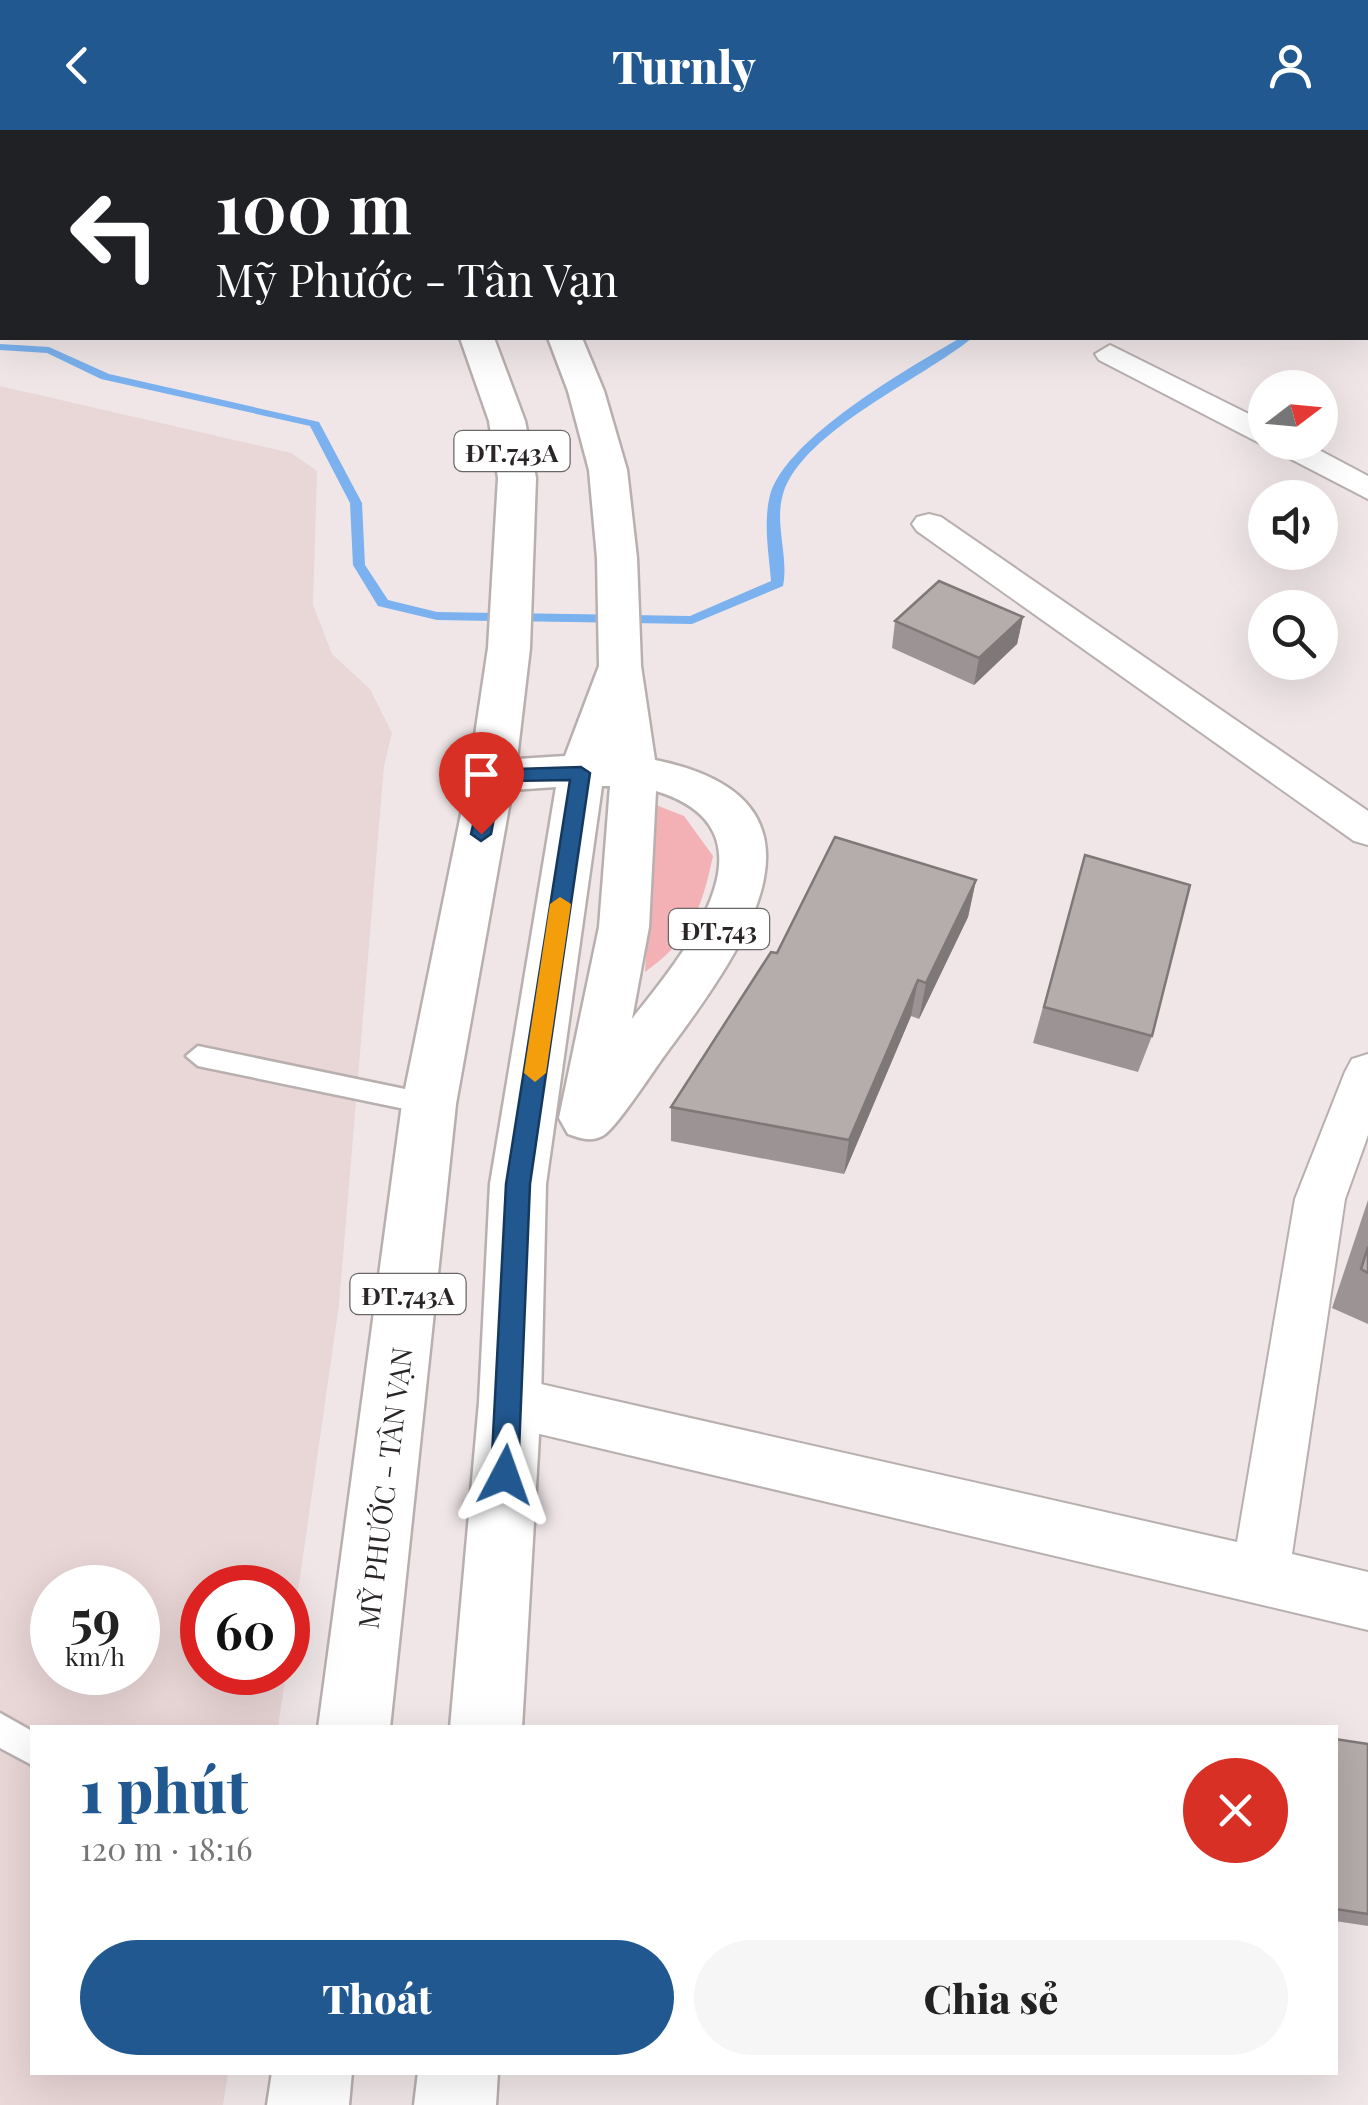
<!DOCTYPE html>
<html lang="vi">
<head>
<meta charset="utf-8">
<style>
	:root { --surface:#fff; --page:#f6f6f6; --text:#222; --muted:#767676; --accent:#215890 }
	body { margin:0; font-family:"Playfair Display",serif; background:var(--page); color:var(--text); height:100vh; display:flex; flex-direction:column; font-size:38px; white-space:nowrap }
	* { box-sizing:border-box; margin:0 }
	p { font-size:32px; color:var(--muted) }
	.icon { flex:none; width:55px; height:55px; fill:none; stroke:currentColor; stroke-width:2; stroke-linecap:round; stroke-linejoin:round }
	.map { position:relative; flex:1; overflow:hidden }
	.sheet { position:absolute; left:30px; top:1595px; width:1308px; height:350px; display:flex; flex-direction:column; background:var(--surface); border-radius:0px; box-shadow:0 10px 40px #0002 }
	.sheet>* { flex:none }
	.guide { position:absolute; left:0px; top:0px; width:1370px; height:210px; box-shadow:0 10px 40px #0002; background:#202124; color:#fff; overflow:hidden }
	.needle { width:65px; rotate:74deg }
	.fabs { position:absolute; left:1248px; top:240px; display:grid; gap:20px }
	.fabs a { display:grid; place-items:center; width:90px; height:90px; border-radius:50%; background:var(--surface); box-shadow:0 10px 40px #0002; font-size:50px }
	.speed { position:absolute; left:30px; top:1435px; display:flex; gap:20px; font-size:50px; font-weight:700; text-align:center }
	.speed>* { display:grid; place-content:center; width:130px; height:130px; border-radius:50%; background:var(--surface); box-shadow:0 10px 40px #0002; line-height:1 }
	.speed small { font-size:25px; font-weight:400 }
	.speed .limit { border:15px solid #d22; background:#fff; color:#111 }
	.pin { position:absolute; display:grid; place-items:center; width:85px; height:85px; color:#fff; margin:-102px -42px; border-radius:50% 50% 50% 0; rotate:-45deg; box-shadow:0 0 10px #0007 }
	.pin .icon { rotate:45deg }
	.me { position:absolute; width:110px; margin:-55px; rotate:4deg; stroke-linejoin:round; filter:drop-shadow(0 0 8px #0008) }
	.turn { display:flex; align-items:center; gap:35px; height:210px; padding:0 50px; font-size:45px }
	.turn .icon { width:130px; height:130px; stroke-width:2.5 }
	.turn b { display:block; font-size:70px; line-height:85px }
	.round { display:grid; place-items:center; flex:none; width:105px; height:105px; border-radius:52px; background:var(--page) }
	.head { display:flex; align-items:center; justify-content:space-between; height:170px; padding:0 50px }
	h1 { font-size:60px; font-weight:800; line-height:75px; color:var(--accent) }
	.button { display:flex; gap:20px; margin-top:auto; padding:20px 50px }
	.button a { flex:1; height:115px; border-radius:60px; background:var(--accent); color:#fff; font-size:40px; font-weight:800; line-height:115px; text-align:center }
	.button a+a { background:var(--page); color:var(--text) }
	header { display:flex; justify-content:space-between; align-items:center; height:130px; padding:0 50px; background:var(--accent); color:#fff; font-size:45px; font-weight:800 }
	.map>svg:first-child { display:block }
	.built { fill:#e9d6d7; fill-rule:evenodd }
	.green { fill:#f3b0b5 }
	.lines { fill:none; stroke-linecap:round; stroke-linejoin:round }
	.stream { fill:#7ab1ee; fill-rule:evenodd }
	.service-casing { stroke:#b8afaf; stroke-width:5 }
	.minor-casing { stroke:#b8afaf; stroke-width:4 }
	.primary-casing { stroke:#b8afaf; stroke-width:5 }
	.service { fill:#fff; fill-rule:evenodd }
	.minor { fill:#fff; fill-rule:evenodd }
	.primary { fill:#fff; fill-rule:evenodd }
	.wall { fill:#9c9494 }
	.shaded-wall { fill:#7f7878 }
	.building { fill:#b5acac; stroke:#7f7878; stroke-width:2.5 }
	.route { fill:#215890; stroke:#15395e; stroke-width:2.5 }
	.slow { fill:#f59e0b }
	.labels { text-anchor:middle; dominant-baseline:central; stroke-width:8; stroke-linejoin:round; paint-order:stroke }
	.shield { fill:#fff; stroke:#6a6767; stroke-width:2.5 }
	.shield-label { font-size:25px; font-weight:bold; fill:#2a2626 }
	.street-label { font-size:28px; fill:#2a2626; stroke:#fff }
</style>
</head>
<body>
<header><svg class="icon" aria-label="back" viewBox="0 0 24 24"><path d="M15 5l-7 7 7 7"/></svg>Turnly<svg class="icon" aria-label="person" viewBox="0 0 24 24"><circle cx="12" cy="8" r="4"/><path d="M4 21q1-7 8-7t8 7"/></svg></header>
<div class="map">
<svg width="1368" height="1975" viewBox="0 0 1368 1975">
	<rect width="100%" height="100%" fill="#f0e6e7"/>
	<path class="built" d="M0,256L291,323L317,341L313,475L332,524L370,559L392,603L384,636L339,1175L288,1531V1458H202V1542L286,1543L278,1597L32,1598V1942L228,1943L223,1975H0ZM52,1458H138V1542H52Z"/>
	<path class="green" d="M656,675L684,686L713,726C701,780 691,809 645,842Z"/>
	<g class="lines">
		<path class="stream" d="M960,208H972C924,248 802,301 783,364C774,394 789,427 783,456L692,494L437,490L378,476L353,435L350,373L310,296L101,249L47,223L0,220V214L49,217L109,244L319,292L362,373L365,435L388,470L437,482L690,486L771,451C769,424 763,393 770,365C787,307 909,238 960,208Z"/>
		<g class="service-casing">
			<g id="service">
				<polygon points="1255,0 1271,0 1273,2 1256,2"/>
				<polygon points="198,916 429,964 438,967 441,974 438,981 429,984 198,936 186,926"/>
				<polygon points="0,1583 32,1601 32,1635 0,1618"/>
			</g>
		</g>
		<g class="minor-casing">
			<g id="minor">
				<polygon points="1110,215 1265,292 1265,312 1304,312 1368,346 1368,369 1099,230 1095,224"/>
				<polygon points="929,384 941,387 1368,681 1368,715 1354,711 917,401 912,394 917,387"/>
				<polygon points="1368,924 1368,1005 1345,1069 1292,1424 1368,1442 1368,1500 510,1297 491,1290 483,1272 491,1254 510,1247 1237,1412 1295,1069 1345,942 1352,929"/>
			</g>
		</g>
		<g class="primary-casing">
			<g id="primary">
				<polygon points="338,0 367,0 368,2 339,2"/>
				<polygon points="416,0 445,0 446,2 417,2"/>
				<path d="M460,208H494L525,291L536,348L530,518L517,629L565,626L599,536L597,428L589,340L568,261L548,208H582L604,261L627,340L637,428L641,536L655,630C848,669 746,815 673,914C658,933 619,995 604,1005C591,1013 580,1008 568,1004L559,988L599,797L610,656H602L546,1054L541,1272L522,1598H450L479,1272L490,1054L556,657L512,660L456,974L390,1598H318L402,974L469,645L488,518L498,348L489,291ZM656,661C787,701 682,826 632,889L649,797Z"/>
				<polygon points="272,1942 352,1942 349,1975 267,1975"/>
				<polygon points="418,1942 498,1942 496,1975 414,1975"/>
			</g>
		</g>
		<use href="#service" class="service"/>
		<use href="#minor" class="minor"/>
		<use href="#primary" class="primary"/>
	</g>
	<g class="wall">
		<polygon points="1274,0 1368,0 1368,71 1368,2 1273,2"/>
		<polygon points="1023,487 1017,514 974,555 892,518 895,491"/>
		<polygon points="1085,725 1152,906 1138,942 1033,913"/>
		<polygon points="976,750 968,787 919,889 911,886 844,1044 671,1011 671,977 777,823"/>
		<polygon points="1368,1070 1368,1194 1332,1178"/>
		<polygon points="1335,1609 1368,1614 1368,1796 1335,1791"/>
	</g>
	<g class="shaded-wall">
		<polygon points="1023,487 1017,514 974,555 979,528"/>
		<polygon points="976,750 968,787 919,889 926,853"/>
		<polygon points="918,850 911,886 844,1044 849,1010"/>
	</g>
	<g class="building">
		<polygon points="1325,0 1368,0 1368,28 1368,2 1329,2"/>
		<polygon points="939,451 1023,487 979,528 895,491"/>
		<polygon points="835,707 976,750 926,853 918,850 849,1010 671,977 771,822 777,823"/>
		<polygon points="1085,725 1190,755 1152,906 1044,877"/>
		<polygon points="1368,1117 1368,1143 1361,1139"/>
		<polygon points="1335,1609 1368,1614 1368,1784 1335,1779"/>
	</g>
	<polygon class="route" points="581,637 590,643 530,1054 518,1345 514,1354 505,1357 495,1354 491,1345 506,1054 570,650 501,651 491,704 481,711 471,704 486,640"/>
	<polygon class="slow" points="560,767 571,774 546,943 535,952 524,943 550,774"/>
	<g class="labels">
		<g class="shield">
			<rect x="454.5" y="301" width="115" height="40" rx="8"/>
			<rect x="669" y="779" width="100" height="40" rx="8"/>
			<rect x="350.5" y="1144" width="115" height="40" rx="8"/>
		</g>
		<g class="shield-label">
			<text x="512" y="321">ĐT.743A</text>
			<text x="719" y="799">ĐT.743</text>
			<text x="408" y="1164">ĐT.743A</text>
		</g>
		<g class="street-label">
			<text transform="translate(384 1358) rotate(-83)">MỸ PHƯỚC - TÂN VẠN</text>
		</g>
	</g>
</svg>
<div class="fabs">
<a><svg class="needle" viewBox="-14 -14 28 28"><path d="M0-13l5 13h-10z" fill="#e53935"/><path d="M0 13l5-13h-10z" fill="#767676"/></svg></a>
<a><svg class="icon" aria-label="sound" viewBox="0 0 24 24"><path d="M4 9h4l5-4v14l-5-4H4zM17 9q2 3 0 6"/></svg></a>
<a><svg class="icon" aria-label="search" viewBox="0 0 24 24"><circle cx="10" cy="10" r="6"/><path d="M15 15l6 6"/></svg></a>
</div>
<div class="speed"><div>59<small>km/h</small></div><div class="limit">60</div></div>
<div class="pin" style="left:481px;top:704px;background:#d93025"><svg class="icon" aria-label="arrive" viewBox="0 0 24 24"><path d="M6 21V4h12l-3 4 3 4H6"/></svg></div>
<svg class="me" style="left:505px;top:1345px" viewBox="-20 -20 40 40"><path d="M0-17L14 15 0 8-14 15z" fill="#215890" stroke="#fff" stroke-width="4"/></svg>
<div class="guide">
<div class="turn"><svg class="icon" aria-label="left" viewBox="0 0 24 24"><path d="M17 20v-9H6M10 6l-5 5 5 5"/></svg><div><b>100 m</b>Mỹ Phước - Tân Vạn</div></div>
</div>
<section class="sheet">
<div class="head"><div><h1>1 phút</h1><p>120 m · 18:16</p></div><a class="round" style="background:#d93025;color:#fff"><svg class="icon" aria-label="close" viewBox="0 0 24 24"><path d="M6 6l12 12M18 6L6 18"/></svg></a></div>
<div class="button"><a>Thoát</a><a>Chia sẻ</a></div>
</section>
</div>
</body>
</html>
